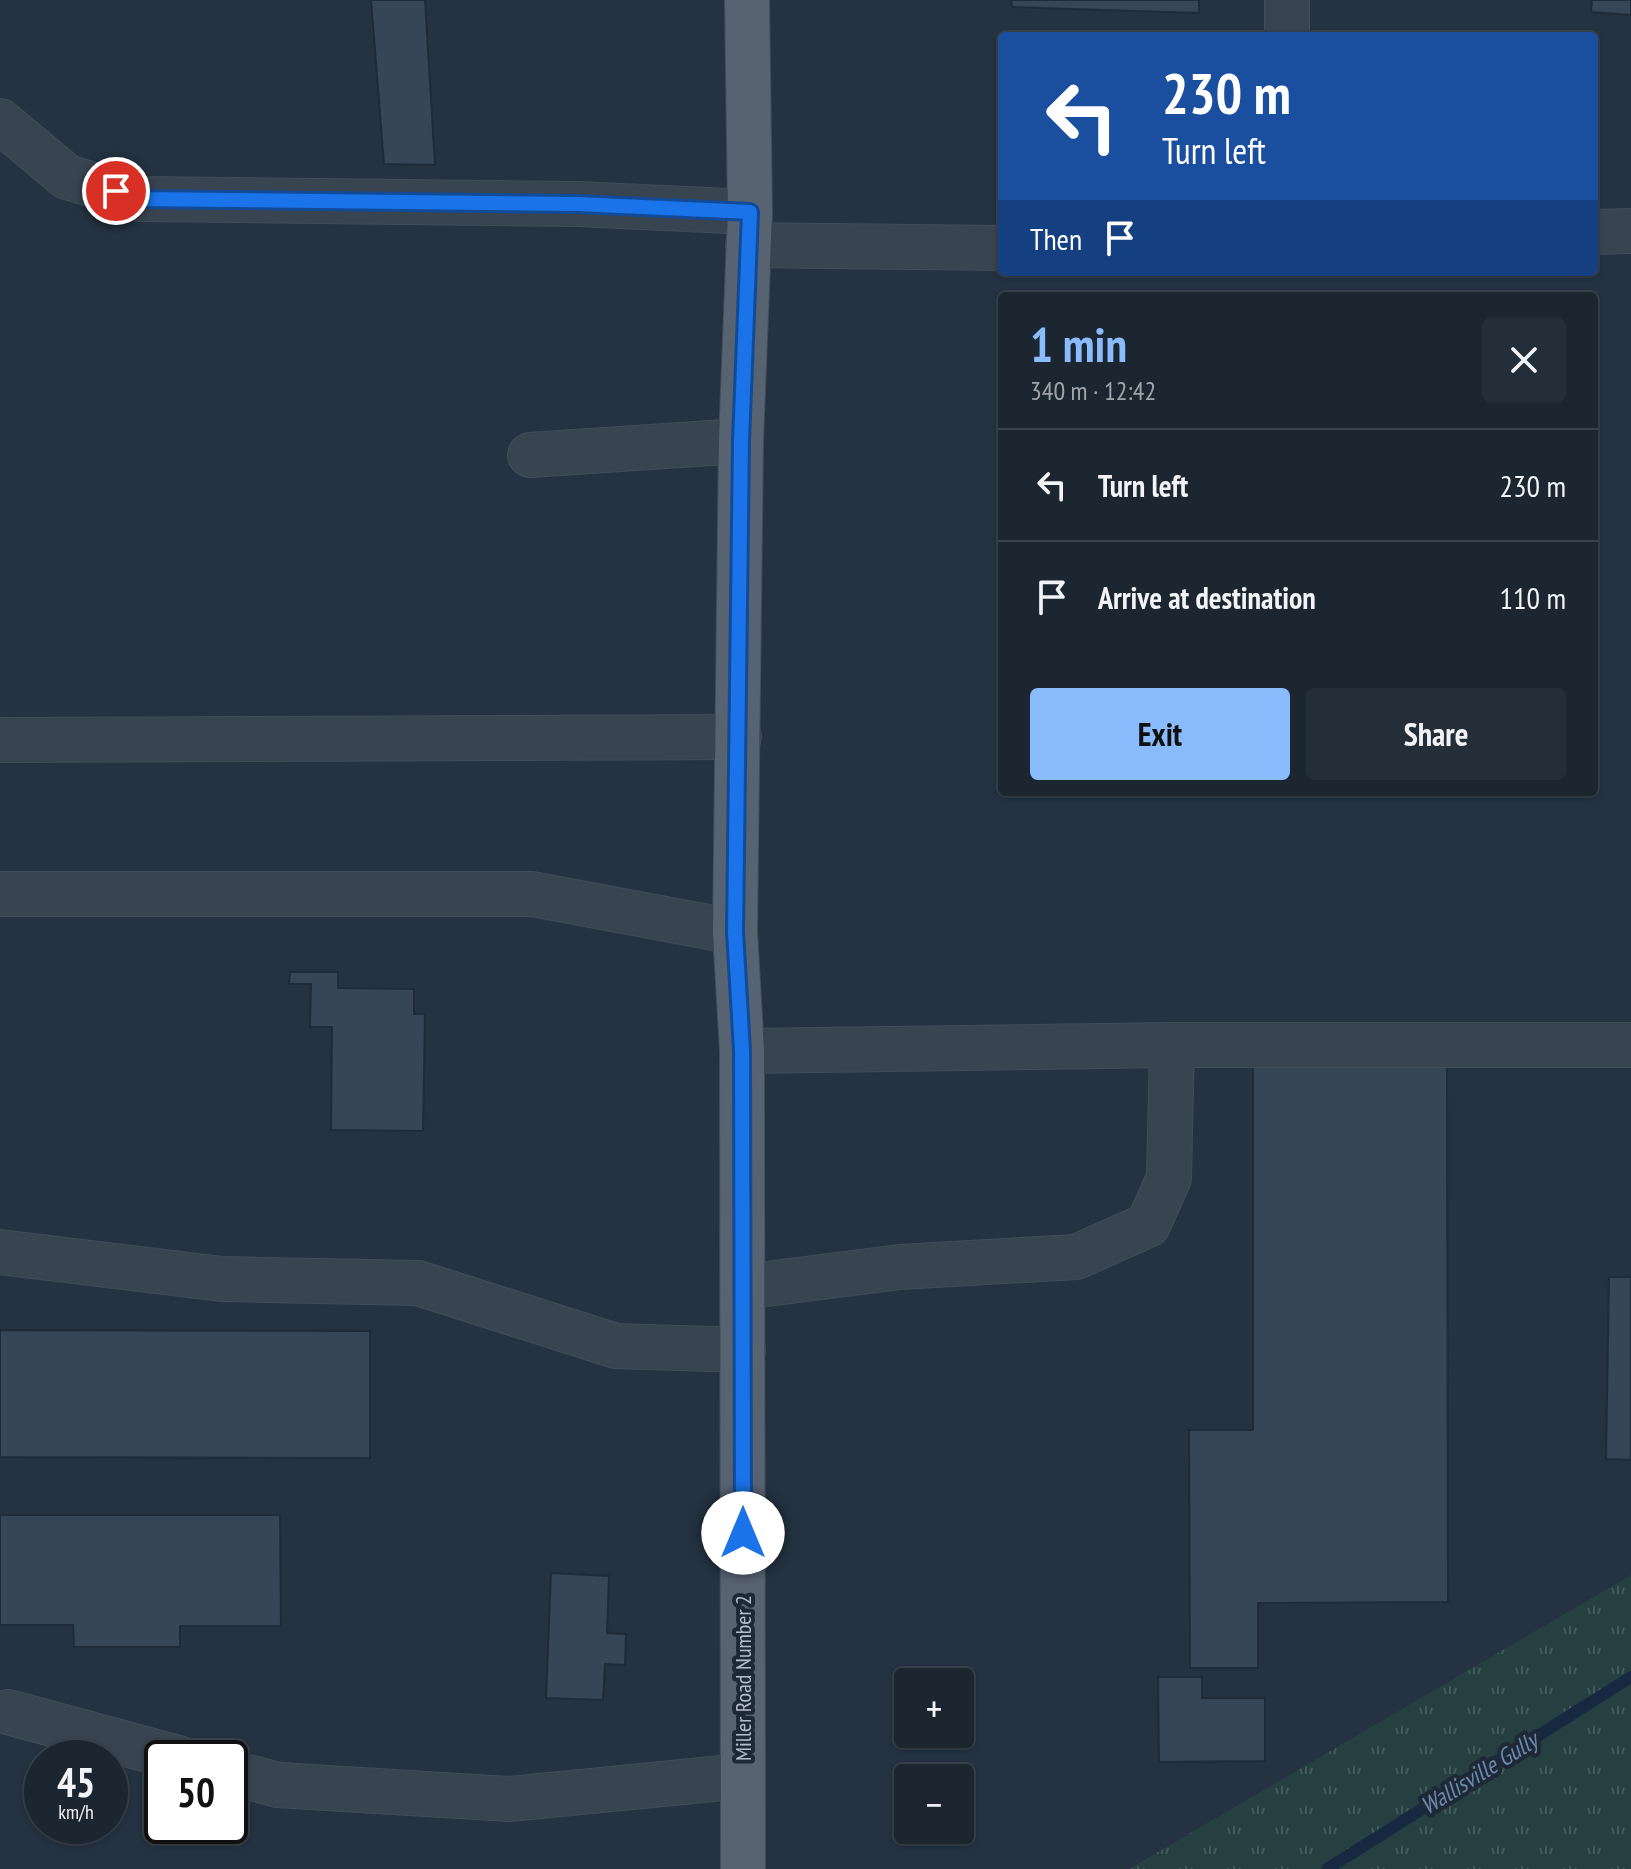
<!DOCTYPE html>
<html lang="en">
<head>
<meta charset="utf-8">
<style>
	:root { --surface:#1b2631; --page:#242e39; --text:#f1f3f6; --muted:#a0a5ab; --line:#39434d; --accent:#8abbfc }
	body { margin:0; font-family:"PT Sans Narrow",sans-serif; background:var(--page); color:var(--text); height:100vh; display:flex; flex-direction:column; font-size:30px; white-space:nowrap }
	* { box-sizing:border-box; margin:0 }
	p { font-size:26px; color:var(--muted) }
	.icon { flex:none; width:44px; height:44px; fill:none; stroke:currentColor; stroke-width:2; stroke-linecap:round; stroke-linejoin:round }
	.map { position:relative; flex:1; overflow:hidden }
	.side { position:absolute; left:998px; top:292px; width:600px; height:504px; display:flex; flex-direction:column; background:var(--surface); border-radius:8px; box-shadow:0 2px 6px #0004,0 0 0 2px var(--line) }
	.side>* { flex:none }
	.banner { position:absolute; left:998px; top:32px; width:600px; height:244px; border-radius:8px; box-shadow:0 2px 6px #0004,0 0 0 2px var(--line); background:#1a4fa0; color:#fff; overflow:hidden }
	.tools { position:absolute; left:894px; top:1668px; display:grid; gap:16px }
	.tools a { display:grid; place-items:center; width:80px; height:80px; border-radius:8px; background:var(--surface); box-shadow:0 2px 6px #0004,0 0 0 2px var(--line); font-size:40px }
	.speed { position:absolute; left:24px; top:1740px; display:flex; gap:16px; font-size:40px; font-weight:700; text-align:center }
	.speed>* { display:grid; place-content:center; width:104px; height:104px; border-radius:50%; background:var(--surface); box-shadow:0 2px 6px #0004,0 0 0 2px var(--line); line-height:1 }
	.speed small { font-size:20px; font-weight:400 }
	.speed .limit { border:4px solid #111; border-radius:12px; background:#fff; color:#111 }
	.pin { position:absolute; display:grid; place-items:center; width:68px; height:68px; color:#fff; margin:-34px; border:4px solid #fff; border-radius:50%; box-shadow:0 2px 8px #0007 }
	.me { position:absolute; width:88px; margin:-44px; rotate:0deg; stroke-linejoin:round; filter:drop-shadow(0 0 6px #0008) }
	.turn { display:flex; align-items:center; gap:28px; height:168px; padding:0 32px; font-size:36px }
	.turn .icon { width:104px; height:104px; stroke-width:2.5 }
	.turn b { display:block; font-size:56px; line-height:68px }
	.then { display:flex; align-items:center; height:76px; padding:0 32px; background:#0003; gap:16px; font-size:30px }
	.round { display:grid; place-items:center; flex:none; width:84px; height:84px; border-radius:8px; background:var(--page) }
	.headline { display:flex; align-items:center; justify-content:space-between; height:136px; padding:0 32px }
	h1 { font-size:48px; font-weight:700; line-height:60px; color:var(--accent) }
	.cta { display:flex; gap:16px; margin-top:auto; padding:16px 32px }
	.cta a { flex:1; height:92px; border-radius:8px; background:var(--accent); color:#111; font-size:32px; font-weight:700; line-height:92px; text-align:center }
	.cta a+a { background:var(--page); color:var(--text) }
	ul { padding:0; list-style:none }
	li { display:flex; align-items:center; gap:24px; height:112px; padding:0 32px; border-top:2px solid var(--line) }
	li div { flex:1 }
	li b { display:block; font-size:30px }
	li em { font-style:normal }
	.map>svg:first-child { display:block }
	.grass { fill:url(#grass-tufts) }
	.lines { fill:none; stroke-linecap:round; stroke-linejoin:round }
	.stream { stroke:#172940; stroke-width:12 }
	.building { fill:#364657; stroke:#1f2b38; stroke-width:2 }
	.minor-casing { stroke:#424d5a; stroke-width:46 }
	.major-casing { stroke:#424d5a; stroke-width:46 }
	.minor { stroke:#394451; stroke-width:44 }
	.major { stroke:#576371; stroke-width:44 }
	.route-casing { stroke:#114b97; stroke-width:20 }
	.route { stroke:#1a73e8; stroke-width:14 }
	.labels { text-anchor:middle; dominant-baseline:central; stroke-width:8; stroke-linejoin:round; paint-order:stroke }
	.street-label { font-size:22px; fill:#b5bfcb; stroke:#1d2936 }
	.water-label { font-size:24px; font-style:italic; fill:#6d8aab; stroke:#1d2936 }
</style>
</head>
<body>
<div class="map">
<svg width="1631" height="1869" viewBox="0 0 1631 1869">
	<defs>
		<pattern id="grass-tufts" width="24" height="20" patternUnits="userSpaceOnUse" patternTransform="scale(2)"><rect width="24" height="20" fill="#264042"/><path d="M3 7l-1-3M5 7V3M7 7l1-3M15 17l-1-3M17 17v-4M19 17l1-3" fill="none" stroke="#435a5c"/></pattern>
	</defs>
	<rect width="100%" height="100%" fill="#243241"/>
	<polygon class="grass" points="1631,1575 1631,1869 1129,1869"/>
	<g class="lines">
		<polyline class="stream" points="1327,1869 1631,1677"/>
	</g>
	<g class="building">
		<polygon points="371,0 425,0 435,165 384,164"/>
		<polygon points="1011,0 1199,0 1199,13 1012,7"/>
		<polygon points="1592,0 1631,0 1631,15 1591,12"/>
		<polygon points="290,972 338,972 338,988 414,989 414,1014 425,1014 423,1131 331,1130 332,1027 310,1027 311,984 289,984"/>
		<polygon points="1447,1063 1448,1602 1258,1603 1258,1668 1190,1668 1189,1430 1253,1430 1253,1064"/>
		<polygon points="1609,1277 1631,1277 1631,1460 1606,1459"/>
		<polygon points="0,1330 370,1331 370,1458 0,1457"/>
		<polygon points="0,1515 280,1515 281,1626 180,1626 180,1647 74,1647 73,1625 0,1625"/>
		<polygon points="551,1573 609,1576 607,1633 626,1634 625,1665 605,1664 603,1700 546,1698"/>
		<polygon points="1158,1677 1202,1677 1202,1698 1265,1698 1265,1761 1159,1762"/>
	</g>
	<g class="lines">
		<g class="minor-casing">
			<g id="minor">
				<polyline points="1287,36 1287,0"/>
				<polyline points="0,121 67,177 140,199 578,204 750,212"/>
				<polyline points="1594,232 1631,231"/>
				<polyline points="748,245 1002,248"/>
				<polyline points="530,455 741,441"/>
				<polyline points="0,740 739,737"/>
				<polyline points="0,894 532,894 735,932"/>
				<polyline points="742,1051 1172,1045 1631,1045"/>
				<polyline points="0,1252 222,1279 418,1283 616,1346 743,1350"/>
				<polyline points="743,1287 900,1267 1076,1257 1148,1225 1169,1178 1172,1045"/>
				<polyline points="8,1712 178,1758"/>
				<polyline points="230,1772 278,1785 509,1799 743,1776"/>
			</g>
		</g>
		<g class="major-casing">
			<polyline id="major" points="743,1869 742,1051 735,932 741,441 750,212 747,0"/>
		</g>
		<use href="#minor" class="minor"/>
		<use href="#major" class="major"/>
	</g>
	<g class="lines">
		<g class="route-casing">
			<polyline id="route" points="116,191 140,199 578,204 750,212 741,441 735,932 742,1051 743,1533"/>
		</g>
		<use href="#route" class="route"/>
	</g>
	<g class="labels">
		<g class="street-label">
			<text transform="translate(743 1678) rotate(-90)">Miller Road Number 2</text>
		</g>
		<g class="water-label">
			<text transform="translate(1479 1773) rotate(-32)">Wallisville Gully</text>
		</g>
	</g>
</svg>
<div class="tools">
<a>+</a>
<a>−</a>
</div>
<div class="speed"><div>45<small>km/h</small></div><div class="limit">50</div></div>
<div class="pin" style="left:116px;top:191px;background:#d93025"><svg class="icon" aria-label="arrive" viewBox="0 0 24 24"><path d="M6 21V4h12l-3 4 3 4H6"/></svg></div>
<svg class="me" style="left:743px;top:1533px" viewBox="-20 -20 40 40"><circle r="19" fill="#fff"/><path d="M0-13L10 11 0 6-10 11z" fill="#1a73e8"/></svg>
<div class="banner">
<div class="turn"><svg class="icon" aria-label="left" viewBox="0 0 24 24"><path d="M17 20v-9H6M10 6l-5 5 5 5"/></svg><div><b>230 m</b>Turn left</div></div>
<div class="then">Then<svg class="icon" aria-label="arrive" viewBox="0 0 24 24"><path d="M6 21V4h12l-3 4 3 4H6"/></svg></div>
</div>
<section class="side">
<div class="headline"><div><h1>1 min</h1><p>340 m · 12:42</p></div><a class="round"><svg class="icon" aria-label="close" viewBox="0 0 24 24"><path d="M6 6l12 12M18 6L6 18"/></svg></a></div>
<ul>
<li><svg class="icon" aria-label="left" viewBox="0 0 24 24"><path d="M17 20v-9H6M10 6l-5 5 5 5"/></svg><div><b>Turn left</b></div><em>230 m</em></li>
<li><svg class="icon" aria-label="arrive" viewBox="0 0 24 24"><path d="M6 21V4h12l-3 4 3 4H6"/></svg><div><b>Arrive at destination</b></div><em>110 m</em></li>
</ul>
<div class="cta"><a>Exit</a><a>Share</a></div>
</section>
</div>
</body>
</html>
